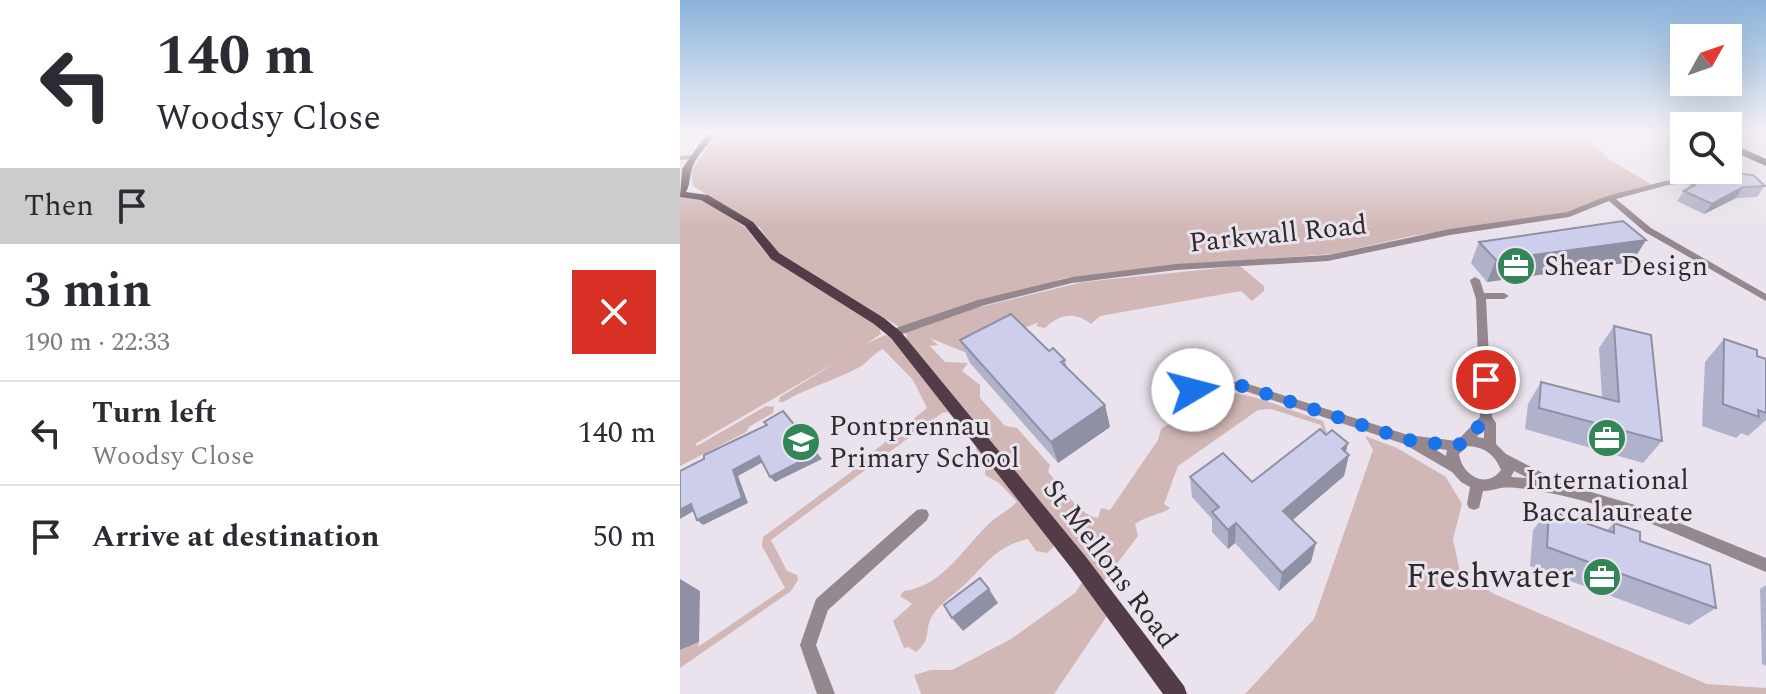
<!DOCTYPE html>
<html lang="en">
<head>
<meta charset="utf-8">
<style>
	:root { --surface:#fff; --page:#f7f7f7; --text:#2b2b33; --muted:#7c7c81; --line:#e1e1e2 }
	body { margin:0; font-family:Spectral,serif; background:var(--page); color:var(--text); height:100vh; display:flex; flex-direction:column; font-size:30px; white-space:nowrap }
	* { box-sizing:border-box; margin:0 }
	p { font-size:26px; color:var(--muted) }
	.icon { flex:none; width:44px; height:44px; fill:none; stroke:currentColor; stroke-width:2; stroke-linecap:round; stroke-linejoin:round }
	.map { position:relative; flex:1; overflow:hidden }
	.panel { display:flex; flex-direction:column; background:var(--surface); width:680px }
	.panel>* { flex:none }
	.top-card { background:#fff; color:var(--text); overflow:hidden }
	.needle { width:52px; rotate:50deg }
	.controls { position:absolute; left:990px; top:24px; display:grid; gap:16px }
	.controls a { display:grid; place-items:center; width:72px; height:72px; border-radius:0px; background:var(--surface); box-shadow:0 8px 32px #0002; font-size:40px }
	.pin { position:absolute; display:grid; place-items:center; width:68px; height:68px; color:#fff; margin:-34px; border:4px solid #fff; border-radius:50%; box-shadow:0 2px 8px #0007 }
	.me { position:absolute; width:88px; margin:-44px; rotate:82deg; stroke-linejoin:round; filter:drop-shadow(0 0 6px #0008) }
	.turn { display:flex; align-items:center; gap:28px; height:168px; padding:0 24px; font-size:36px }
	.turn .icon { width:104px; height:104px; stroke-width:2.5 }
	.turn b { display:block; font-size:56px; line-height:68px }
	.then { display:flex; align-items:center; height:76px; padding:0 24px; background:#0003; gap:16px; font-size:30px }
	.round { display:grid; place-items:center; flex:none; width:84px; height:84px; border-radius:0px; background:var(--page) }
	.summary { display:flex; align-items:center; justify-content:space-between; height:136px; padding:0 24px }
	h1 { font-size:48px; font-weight:700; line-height:60px }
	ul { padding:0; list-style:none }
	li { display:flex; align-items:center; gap:24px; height:104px; padding:0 24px; border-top:2px solid var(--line) }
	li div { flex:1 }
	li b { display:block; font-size:30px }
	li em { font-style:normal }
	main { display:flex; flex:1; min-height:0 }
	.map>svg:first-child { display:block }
	.green { fill:#d1b7b6 }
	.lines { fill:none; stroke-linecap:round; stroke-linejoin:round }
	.minor { fill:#95878e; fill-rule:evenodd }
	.major { fill:#513c47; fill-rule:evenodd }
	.highway { fill:#3a232e; fill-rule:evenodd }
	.wall { fill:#b0b1ca }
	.shaded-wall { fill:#9090a4 }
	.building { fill:#cdceeb; stroke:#9090a4; stroke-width:2 }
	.route { stroke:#1a73e8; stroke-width:14; stroke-dasharray:0 25.2 }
	.labels { text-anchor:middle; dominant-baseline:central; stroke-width:6; stroke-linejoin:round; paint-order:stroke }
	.street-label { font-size:28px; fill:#2d2b2e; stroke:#eae3ed }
	.poi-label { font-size:28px; fill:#2d2b2e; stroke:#eae3ed; text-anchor:start }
	.near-poi-label { font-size:34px; fill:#2d2b2e; stroke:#eae3ed; text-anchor:end }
</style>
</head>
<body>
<main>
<section class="panel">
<div class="top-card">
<div class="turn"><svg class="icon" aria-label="left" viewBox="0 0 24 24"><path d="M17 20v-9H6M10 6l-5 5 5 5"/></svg><div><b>140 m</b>Woodsy Close</div></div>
<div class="then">Then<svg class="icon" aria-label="arrive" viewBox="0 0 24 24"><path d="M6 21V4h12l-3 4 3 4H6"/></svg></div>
</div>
<div class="summary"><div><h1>3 min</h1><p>190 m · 22:33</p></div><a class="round" style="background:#d93025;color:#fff"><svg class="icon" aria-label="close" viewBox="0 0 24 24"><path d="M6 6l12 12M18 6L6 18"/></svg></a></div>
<ul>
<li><svg class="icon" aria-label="left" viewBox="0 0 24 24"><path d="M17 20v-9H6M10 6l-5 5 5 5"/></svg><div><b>Turn left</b><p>Woodsy Close</p></div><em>140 m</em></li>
<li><svg class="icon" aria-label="arrive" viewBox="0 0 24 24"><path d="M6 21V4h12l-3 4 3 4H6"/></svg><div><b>Arrive at destination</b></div><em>50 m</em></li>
</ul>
</section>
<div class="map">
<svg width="1086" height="694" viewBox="0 0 1086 694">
	<rect width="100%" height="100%" fill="#eae3ed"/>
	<g class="green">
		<path d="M39,132H901L929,159L972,185L888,212L732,236L652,254L487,266L385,278L288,310L403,282L560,266L584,286V291L572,301L561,291L420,316L411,324C395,311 379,314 365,328L356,326L359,322L284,352L250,338L258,345L250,346L265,362L288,363L282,371L300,385V398L325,426L337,428L370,465L368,472C382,487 398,515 418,518L421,508L430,510L478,440L481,429L501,416L502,406C514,401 529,391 544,392C573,393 614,412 643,421L647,433L643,434L641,425L591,409L578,410L498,466L484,504L490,508C483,514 468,515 455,524L458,536L421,585L374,539L373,548L367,553L356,551L348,539C315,546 304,567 282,587C272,596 257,606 251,618C244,633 252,639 236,652L228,647L224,648L213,621L232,604L220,596L224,591C264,586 283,547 312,521C320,514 329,510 337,502L319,483L305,475L307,460L298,457L295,444L268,412L262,413L91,540L107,571L117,575L118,580L111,591L0,668V650L19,642L18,647L105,588L82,546L83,537L182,464L193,452L247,408L233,380L203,349C192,354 188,363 178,368C153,381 129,387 103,402H99L100,397L160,360L15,444L17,446L86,406L94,407L93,413L70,426L66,432L0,466V197L22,199L65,227L88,256L199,324L201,334L186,344L205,335L224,341L227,336L223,329L98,255L80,228L13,186L11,171Z"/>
		<polygon points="685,436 717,448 766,477 782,504 773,539 780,572 814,594 1027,684 1086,688 1086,694 565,694 634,619 693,450"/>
		<polygon points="405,578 427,616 374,694 241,694 234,675 251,670 272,670 331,639 395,593"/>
	</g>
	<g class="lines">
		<g class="minor">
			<polygon points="13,155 17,157 16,159 0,160 0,156"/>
			<polygon points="1035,175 1038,175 1038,179 988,185 936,199 971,228 1086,294 1086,301 965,232 929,201 889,217 770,235 648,261 496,270 392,283 305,305 214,337 209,333 210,330 298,300 392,277 496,264 648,255 770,229 887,212 927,196 985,181"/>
			<path d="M795,277L800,280L804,293H824L829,296L824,299H806L812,417L816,423V444L826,454L884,484L955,505L1086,558V572C1015,543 946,508 870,493C856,491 835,486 821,488C815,489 809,491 803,491L799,508L794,510L789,508L787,504L790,487L781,482L772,472L724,444L562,390H529L494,407L490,405L488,402L490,399L528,381L562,382L728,435L777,441L800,417L796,299L790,280ZM804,429V438L797,437ZM788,446C805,447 815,455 821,470C806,490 782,475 779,454ZM753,448L767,450L766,456ZM834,471L848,478L831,477Z"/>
			<polygon points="242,509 247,510 249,515 247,520 148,610 136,645 155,694 137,694 120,645 136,599 237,510"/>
		</g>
		<path class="major" d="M28,132H38C30,143 18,153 13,166C9,175 11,183 6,192L28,195L73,222L99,253L204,318L221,332L406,557L504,686L507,694H483L392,569L211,338L194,324L91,259L65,226L21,200L0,197L2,169Z"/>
		<polygon class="highway" points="1048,142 1086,159 1086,166 1048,149"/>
	</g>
	<g class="wall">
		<polygon points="1027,174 1085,186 1077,197 1056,198 1024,214 997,201 1004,191 1007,189 1011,183 1022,181"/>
		<polygon points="966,240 952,262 807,282 791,263 799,242"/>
		<polygon points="934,326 982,441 963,463 845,429 848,404 861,382 922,398 919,348"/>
		<polygon points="1044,339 1077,356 1086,359 1086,420 1068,436 1061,433 1056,438 1022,426 1025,362"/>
		<polygon points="280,340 369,351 385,360 387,368 425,405 430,427 378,463 290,363"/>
		<polygon points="666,452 664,476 612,520 631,562 599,591 555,543 548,549 532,532 532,519 512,497 510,477 572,482"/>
		<polygon points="869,510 927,530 934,523 960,541 1036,608 1009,625 850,566 853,530"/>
		<polygon points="1086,585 1086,666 1082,664 1080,589"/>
	</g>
	<g class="shaded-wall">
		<polygon points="1063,187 1056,198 1024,214 1032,204"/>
		<polygon points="966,240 952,262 807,282 816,260"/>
		<polygon points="425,405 430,427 378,463 371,442"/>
		<polygon points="103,411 142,459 95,482 90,477"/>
		<polygon points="668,443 664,460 669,455 664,476 600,531 603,511"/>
		<polygon points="79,456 85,461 58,476 68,503 23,525 17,520 53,470"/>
		<polygon points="11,504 17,509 0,519 0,510"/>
		<polygon points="556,523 555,543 548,549 548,530"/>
		<polygon points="636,543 631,562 599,591 602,573"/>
		<polygon points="0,579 20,591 19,642 0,650"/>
		<polygon points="309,589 318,603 283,631 272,618"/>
	</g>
	<g class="building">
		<polygon points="1041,172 1073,175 1085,186 1063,187 1032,204 1004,191 1015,185 1011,183 1035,179 1027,174"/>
		<polygon points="943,221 966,240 816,260 799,242"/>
		<polygon points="331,314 369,351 373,348 385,360 381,362 425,405 371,442 280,340"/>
		<polygon points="934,326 971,335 982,441 859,408 861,382 939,402"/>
		<polygon points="1044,339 1077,350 1077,356 1086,359 1086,413 1078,410 1079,417 1043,404"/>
		<polygon points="103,411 137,453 90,477 79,456 53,470 62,498 17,520 11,504 0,510 0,471 24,459 24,455 87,425 84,422"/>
		<polygon points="640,429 646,435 652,430 668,443 662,449 669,455 603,511 636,543 602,573 556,523 548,530 532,512 539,507 510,477 543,453 572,482"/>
		<polygon points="869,510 934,533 934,523 960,532 960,541 1030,565 1036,608 867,547"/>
		<polygon points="300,578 309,589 272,618 264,605"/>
	</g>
	<linearGradient id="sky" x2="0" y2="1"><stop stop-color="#89b3db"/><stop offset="0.58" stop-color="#f6f2f7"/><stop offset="1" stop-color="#f6f2f7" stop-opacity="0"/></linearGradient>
	<rect width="1086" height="229" fill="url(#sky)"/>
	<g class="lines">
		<polyline class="route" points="513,390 537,383 562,386 728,440 776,446 786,441 806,418 806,380"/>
	</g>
	<defs>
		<g id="office-disc" transform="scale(2)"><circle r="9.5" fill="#328658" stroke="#eae3ed"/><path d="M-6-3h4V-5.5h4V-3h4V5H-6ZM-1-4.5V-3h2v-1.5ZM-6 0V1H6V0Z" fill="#fff"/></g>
		<g id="school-disc" transform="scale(2)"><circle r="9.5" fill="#328658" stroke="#eae3ed"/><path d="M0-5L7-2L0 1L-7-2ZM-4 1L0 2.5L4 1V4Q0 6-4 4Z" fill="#fff"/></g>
	</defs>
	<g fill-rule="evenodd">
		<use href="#office-disc" x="836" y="266"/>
		<use href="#office-disc" x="927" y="438"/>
		<use href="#school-disc" x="121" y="442"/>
		<use href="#office-disc" x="922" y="577"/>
	</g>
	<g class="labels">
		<g class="street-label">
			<text transform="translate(598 234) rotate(-6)">Parkwall Road</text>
			<text transform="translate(430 564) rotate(53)">St Mellons Road</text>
		</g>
		<g class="poi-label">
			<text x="864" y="266">Shear Design</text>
			<text x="149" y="426">Pontprennau<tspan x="149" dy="32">Primary School</tspan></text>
			<text x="927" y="480" text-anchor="middle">International<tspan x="927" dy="32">Baccalaureate</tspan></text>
		</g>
		<g class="near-poi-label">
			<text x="894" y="577">Freshwater</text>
		</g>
	</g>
</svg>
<div class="controls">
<a><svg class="needle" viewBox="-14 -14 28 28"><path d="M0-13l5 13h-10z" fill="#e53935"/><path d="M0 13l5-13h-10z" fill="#7c7c81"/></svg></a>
<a><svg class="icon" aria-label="search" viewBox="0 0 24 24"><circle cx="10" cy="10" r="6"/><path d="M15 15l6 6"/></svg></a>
</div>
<div class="pin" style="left:806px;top:380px;background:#d93025"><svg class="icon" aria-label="arrive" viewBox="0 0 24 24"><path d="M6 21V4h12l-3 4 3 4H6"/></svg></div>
<svg class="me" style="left:513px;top:390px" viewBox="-20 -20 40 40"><circle r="19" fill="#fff"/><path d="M0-13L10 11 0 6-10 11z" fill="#1a73e8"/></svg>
</div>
</main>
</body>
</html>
